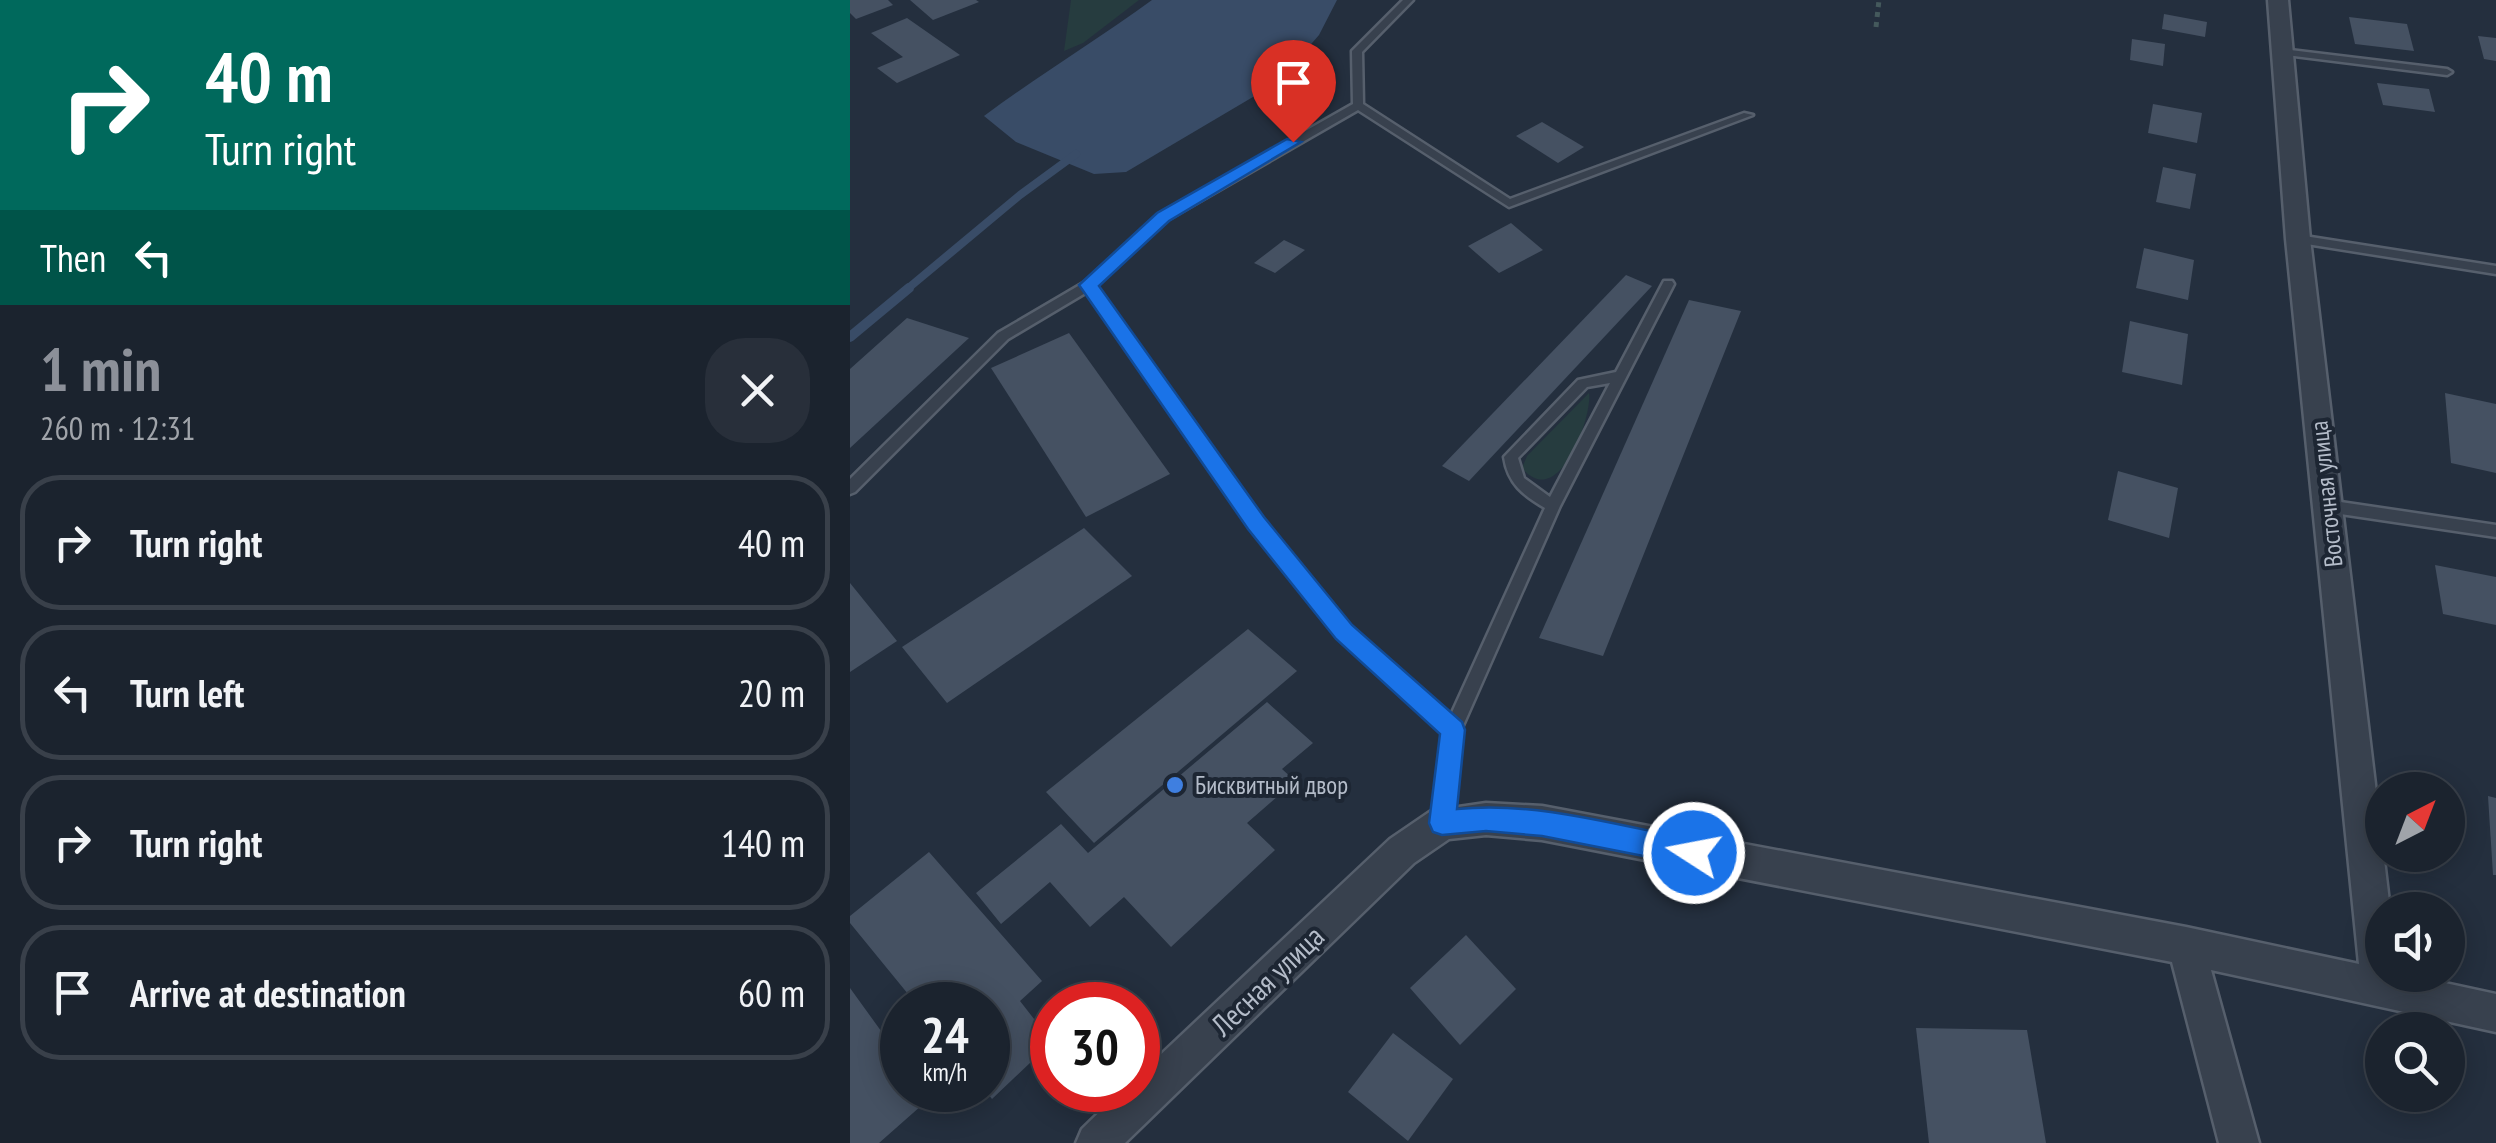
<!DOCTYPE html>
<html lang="en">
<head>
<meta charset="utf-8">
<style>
	:root { --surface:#1b232e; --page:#282f3a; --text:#f1f3f6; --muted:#a0a4aa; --line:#39404a; --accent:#8c9099 }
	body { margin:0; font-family:"PT Sans Narrow",sans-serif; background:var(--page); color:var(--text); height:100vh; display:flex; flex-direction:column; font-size:38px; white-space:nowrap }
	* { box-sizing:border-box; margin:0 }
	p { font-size:32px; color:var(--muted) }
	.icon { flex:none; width:55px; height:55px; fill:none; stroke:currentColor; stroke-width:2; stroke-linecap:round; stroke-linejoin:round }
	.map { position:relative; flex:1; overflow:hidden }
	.sheet { display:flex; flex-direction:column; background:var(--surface); width:850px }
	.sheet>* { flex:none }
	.hud { background:#00695c; color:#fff; overflow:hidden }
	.needle { width:65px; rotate:42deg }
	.controls { position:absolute; left:1515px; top:772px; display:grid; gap:20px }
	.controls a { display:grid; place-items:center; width:100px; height:100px; border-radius:50%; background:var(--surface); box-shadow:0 5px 25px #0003,0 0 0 2px var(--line); font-size:50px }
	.speed { position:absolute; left:30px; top:982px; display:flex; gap:20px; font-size:50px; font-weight:700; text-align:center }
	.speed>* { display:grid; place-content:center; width:130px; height:130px; border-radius:50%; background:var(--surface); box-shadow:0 5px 25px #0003,0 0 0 2px var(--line); line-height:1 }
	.speed small { font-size:25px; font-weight:400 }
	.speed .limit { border:15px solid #d22; background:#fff; color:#111 }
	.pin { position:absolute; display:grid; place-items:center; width:85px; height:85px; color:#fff; margin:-102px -42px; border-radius:50% 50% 50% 0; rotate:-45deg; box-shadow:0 0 10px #0007 }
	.pin .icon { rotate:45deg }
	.me { position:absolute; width:110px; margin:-55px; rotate:281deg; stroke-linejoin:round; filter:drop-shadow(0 0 8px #0008) }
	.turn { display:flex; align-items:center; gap:35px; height:210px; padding:0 40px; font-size:45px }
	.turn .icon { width:130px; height:130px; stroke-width:2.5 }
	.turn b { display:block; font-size:70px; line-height:85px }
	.then { display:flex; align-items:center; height:95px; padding:0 40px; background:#0003; gap:20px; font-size:38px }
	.round { display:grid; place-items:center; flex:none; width:105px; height:105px; border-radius:40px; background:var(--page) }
	.overview { display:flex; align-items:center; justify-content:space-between; height:170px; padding:0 40px }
	h1 { font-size:60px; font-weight:600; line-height:75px; color:var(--accent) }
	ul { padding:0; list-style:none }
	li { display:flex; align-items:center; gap:30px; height:135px; margin:0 20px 15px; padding:0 20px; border:5px solid var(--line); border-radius:40px }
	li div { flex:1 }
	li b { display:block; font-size:38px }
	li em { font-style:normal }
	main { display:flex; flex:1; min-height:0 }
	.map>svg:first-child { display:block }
	.green { fill:#263c3f }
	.water { fill:#394c67 }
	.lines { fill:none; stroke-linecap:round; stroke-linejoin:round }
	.stream-far1 { stroke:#394c67; stroke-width:8 }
	.stream { stroke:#394c67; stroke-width:10 }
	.building { fill:#455162 }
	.service-casing { stroke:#565f6c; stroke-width:5 }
	.minor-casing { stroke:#565f6c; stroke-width:5 }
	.path { stroke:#44595c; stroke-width:5; stroke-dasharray:5 5; stroke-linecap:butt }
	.service { fill:#38414e; fill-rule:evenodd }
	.minor { fill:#38414e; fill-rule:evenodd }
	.route { fill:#1a73e8; stroke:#114b97; stroke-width:2.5 }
	.shop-dot { fill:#3f7fe0; stroke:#1d2633; stroke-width:4 }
	.labels { text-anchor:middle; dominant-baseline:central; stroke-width:8; stroke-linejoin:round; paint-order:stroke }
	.street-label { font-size:25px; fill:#b4bcc9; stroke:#1d2633 }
	.poi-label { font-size:25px; fill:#b4bcc9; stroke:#1d2633; text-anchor:start }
	.near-street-label { font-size:30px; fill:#b4bcc9; stroke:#1d2633 }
</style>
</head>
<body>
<main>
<section class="sheet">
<div class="hud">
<div class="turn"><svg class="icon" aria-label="right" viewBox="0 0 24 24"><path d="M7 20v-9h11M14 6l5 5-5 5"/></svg><div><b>40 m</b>Turn right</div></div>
<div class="then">Then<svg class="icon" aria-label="left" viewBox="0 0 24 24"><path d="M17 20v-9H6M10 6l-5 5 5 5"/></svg></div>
</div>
<div class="overview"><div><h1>1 min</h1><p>260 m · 12:31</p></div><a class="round"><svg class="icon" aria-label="close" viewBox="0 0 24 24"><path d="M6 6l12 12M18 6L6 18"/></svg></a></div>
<ul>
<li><svg class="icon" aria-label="right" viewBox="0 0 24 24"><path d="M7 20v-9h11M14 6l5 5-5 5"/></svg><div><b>Turn right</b></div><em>40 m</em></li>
<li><svg class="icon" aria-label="left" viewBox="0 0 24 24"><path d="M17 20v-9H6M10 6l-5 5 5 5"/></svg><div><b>Turn left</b></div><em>20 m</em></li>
<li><svg class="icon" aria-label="right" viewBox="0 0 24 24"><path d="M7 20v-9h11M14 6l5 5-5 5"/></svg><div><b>Turn right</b></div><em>140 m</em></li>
<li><svg class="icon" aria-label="arrive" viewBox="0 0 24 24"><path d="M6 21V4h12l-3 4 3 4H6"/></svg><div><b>Arrive at destination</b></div><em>60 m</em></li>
</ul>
</section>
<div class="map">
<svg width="1646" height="1143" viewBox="0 0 1646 1143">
	<rect width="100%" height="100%" fill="#242f3e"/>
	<g class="green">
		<polygon points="221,0 289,0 233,43 214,51"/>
		<path d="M739,393C743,414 709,513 672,468L677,456Z"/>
	</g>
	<path class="water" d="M302,0H487L469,35L443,65L408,94L276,172L244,174L166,142L134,116C189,75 247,40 302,0Z"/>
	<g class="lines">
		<polyline class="stream-far1" points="56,290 170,195 226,154"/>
		<polyline class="stream" points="0,337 59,288"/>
	</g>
	<g class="building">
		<polygon points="0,0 38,0 43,5 6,19 0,13"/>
		<polygon points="60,0 126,0 129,2 83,20"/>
		<polygon points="1314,14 1357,22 1355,37 1312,29"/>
		<polygon points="1499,17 1557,24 1564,51 1505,44"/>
		<polygon points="57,18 110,55 47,83 27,68 53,57 21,33"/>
		<polygon points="1628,36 1646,38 1646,61 1634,59"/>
		<polygon points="1282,39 1315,44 1313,66 1280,60"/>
		<polygon points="1527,83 1579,89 1585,112 1533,105"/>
		<polygon points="1303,104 1352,113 1347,143 1298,133"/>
		<polygon points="692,122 734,147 708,163 666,136"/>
		<polygon points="1313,167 1346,174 1340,209 1306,202"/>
		<polygon points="661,223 693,250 649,273 618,246"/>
		<polygon points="434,240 455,250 425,273 404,263"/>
		<polygon points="1294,248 1344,260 1338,300 1286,288"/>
		<polygon points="776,275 802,286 619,481 592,466"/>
		<polygon points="839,300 891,311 753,656 689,638"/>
		<polygon points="57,318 119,338 0,448 0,369"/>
		<polygon points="1280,321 1338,334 1332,385 1272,372"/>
		<polygon points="219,333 320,474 236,517 141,368"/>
		<polygon points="1595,393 1646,404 1646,473 1601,463"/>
		<polygon points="1268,471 1328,488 1319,538 1258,520"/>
		<polygon points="234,528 282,576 97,703 52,647"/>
		<polygon points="1585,565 1646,577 1646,625 1593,614"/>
		<polygon points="0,583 47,641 0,672"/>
		<polygon points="398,629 447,671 244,843 196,792"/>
		<polygon points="417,702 463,743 432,769 445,781 397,823 425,850 321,947 274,897 240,927 200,882 151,924 126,893 211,824 238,853"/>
		<polygon points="1638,796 1646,798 1646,875 1643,875"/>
		<polygon points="79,852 192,981 170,1001 202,1042 142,1099 135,1090 138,1005 67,1005 0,923 0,916"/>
		<polygon points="616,935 666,989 610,1045 560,988"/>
		<polygon points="0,988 52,1060 52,1090 74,1090 80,1098 29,1143 0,1143"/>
		<polygon points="1066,1028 1177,1030 1196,1143 1079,1143"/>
		<polygon points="543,1033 603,1079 558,1141 498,1092"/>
	</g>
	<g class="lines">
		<g class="service-casing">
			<g id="service">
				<path d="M553,0H563L512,52L513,104L660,199L894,113L903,115L659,207L508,110L317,220L246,286L411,519L500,627L600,717L695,508C673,495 658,484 654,457L728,380L766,372L814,281H822L824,284L710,506L611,730L602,823L599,829L593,831L587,829L584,823L594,733L488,637L401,527L237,292L158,339L5,492L0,494V479L148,333L235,282L309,214L503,104L502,51ZM760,383L700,497L674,478L668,458L737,387Z"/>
				<polygon points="1432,49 1597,69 1602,72 1597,75 1428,54 1427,52"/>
				<polygon points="1448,235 1646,266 1646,274 1444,242 1442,239"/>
				<polygon points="1477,500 1646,525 1646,537 1477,512 1470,506"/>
			</g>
		</g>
		<g class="minor-casing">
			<polygon id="minor" points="1418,0 1438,0 1460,239 1540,910 1532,910 1532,975 1558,975 1646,994 1646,1032 1361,970 1409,1143 1369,1143 1322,962 692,840 636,835 599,839 564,863 275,1143 226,1143 232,1129 272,1090 288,1090 288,1076 540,839 581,811 636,803 692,806 1336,927 1509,964 1436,239"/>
		</g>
		<polyline class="path" points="1026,27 1029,0"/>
		<use href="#service" class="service"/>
		<use href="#minor" class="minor"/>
	</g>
	<path class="route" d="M437,139L451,142L319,221L249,286L414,517L502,625L612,722L615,730L607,809C686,801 766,825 844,840L853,844L857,853L853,862L844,866L692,836L636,831L592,835L583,832L579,823L590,734L486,639L398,529L229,285L307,213Z"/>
	<circle class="shop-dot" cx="325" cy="785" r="10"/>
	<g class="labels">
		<g class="street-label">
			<text transform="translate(1476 494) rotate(-96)">Восточная улица</text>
		</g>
		<g class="poi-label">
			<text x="345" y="785">Бисквитный двор</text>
		</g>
		<g class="near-street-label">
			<text transform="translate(417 980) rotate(-44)">Лесная улица</text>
		</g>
	</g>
</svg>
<div class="controls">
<a><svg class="needle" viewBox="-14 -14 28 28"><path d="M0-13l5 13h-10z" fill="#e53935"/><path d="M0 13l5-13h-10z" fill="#a0a4aa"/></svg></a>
<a><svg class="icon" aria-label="sound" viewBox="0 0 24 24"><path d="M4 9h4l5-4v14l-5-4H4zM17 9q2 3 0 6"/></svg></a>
<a><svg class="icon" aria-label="search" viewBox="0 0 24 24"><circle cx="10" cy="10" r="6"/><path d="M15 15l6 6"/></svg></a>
</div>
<div class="speed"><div>24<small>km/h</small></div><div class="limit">30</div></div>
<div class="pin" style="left:443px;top:142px;background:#d93025"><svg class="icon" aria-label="arrive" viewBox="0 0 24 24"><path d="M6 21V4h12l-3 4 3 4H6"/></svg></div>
<svg class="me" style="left:844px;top:853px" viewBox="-20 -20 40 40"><circle r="17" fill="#1a73e8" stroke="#fff" stroke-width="3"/><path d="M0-11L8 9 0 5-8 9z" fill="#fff"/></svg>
</div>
</main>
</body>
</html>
